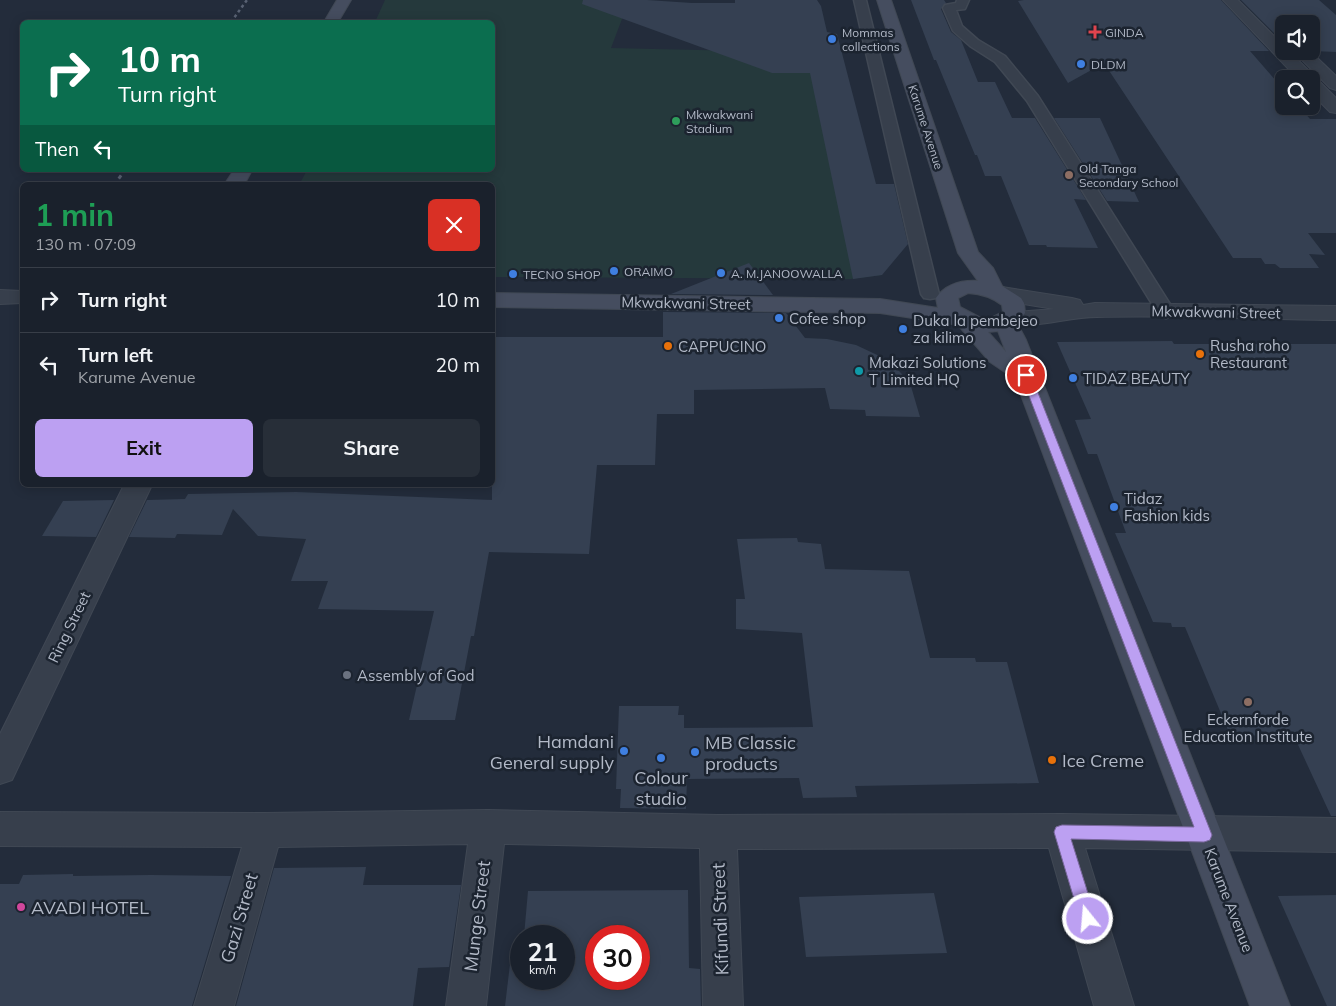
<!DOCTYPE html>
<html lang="en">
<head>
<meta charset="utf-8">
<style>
	:root { --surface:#1a212c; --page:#272e38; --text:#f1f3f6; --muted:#9fa3a9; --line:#383e48; --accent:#bca0f2 }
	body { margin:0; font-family:Mulish,sans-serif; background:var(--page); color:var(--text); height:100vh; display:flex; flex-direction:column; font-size:19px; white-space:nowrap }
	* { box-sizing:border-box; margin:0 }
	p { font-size:16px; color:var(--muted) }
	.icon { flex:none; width:28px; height:28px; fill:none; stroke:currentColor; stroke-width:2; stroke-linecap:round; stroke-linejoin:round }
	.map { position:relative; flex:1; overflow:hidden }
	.panel { position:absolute; left:20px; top:182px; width:475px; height:305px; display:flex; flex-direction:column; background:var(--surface); border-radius:8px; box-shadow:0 2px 12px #0003,0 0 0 1px var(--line) }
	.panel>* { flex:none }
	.hud { position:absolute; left:20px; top:20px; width:475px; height:152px; border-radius:8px; box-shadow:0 2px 12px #0003,0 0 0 1px var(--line); background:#0b6e4f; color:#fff; overflow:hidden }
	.buttons { position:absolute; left:1275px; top:15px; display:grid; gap:10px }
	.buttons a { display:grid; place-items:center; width:45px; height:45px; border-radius:8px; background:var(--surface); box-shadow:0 2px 12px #0003,0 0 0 1px var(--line); font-size:25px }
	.speed { position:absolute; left:510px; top:925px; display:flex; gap:10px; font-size:25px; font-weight:700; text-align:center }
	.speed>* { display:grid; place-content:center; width:65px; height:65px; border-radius:50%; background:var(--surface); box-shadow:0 2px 12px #0003,0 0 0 1px var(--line); line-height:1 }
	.speed small { font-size:12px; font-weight:400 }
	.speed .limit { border:8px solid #d22; background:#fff; color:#111 }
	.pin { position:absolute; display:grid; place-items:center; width:42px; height:42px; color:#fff; margin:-21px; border:2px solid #fff; border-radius:50%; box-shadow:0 1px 5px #0007 }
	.me { position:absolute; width:55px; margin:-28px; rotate:343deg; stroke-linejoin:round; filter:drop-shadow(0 0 4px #0008) }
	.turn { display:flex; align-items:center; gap:18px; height:105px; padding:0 15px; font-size:22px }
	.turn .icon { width:65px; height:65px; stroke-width:2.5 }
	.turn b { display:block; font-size:35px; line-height:42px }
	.then { display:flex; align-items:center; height:48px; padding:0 15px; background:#0003; gap:10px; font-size:19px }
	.round { display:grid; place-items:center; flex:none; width:52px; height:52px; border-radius:8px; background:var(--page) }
	.head { display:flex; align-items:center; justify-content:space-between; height:85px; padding:0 15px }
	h1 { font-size:30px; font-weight:700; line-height:38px; color:#1e9e55 }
	.primary-button { display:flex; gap:10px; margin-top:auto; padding:10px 15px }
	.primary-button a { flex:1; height:58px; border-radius:8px; background:var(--accent); color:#111; font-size:20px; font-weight:700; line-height:58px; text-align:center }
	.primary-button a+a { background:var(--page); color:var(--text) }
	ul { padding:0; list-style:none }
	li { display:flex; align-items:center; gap:15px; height:65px; padding:0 15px; border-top:1px solid var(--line) }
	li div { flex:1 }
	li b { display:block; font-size:19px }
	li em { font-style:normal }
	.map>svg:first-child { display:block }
	.green { fill:#25393c }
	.building { fill:#354052; fill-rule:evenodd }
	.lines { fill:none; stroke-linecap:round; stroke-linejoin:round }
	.lane-casing { stroke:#404854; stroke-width:3 }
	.street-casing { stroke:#404854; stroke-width:2 }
	.secondary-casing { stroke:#404854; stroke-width:2 }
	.lane { fill:#373f4c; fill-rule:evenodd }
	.street { fill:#373f4c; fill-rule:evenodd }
	.secondary { fill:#454d5f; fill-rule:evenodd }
	.rail-far1 { stroke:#596273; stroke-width:2.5; stroke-dasharray:3 3; stroke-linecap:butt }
	.rail { stroke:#596273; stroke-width:3; stroke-dasharray:4 4; stroke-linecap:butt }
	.route { fill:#bca0f2; stroke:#7a689d }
	.health-dot { fill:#e0444e; stroke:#1c2430; stroke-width:2 }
	.shop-dot { fill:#3f7fe0; stroke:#1c2430; stroke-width:2 }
	.leisure-dot { fill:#2e9e5b; stroke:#1c2430; stroke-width:2 }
	.education-dot { fill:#8d6e63; stroke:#1c2430; stroke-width:2 }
	.food-dot { fill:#e8710a; stroke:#1c2430; stroke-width:2 }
	.culture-dot { fill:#0f9aa8; stroke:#1c2430; stroke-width:2 }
	.worship-dot { fill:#6b7280; stroke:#1c2430; stroke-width:2 }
	.hotel-dot { fill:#d1479c; stroke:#1c2430; stroke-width:2 }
	.labels { text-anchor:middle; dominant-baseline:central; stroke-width:5; stroke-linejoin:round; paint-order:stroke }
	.far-poi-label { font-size:12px; fill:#b2b9c7; stroke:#1c2430; text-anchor:start }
	.far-street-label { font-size:12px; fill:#b2b9c7; stroke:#1c2430 }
	.street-label { font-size:15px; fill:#b2b9c7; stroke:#1c2430 }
	.poi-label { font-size:15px; fill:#b2b9c7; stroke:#1c2430; text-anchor:start }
	.near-poi-label { font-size:18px; fill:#b2b9c7; stroke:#1c2430; text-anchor:start }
	.near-street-label { font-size:18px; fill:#b2b9c7; stroke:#1c2430 }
</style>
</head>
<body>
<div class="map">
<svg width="1336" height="1006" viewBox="0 0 1336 1006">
	<rect width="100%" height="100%" fill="#232c3b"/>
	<polygon class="green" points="385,0 596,0 625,11 611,48 828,53 882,275 851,279 493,277 492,185 299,185 307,170 492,170 492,22 375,22"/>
	<g class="building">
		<polygon points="583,0 647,0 692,3 735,3 735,0 817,0 821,6 827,32 837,34 876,184 894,184 908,244 882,275 853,279 810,73 772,73 582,4"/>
		<polygon points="911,0 944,0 946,3 941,9 951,32 961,40 978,82 995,82 1012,118 1035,118 1086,200 1074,199 1098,248 1047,247 1046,245 1029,245 1001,176 985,176 977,155 975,155 936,60 934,60"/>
		<polygon points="1024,0 1221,0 1269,51 1250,51 1284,90 1284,106 1299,106 1310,119 1336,119 1336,233 1308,233 1325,255 1309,254 1319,268 1280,268 1275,264 1265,264 1261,258 1233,258 1104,63 1068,83 1018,1"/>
		<polygon points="1241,0 1319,0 1336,15 1336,52 1313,51 1311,50 1311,24 1284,24 1284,43"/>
		<polygon points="1054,118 1100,118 1139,202 1107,201"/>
		<polygon points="749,263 773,295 671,294"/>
		<polygon points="663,312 786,313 805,338 827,339 856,345 890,361 910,383 920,417 866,416 865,410 830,409 825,388 694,390 694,414 657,414 655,465 597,465 589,554 489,552 474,636 471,636 455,720 409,720 434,611 318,609 328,581 291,581 306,539 258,536 233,509 222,535 177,534 175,538 129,537 147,500 185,499 188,494 296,492 492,500 492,337 663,337"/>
		<polygon points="1172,341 1174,344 1336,344 1336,816 1331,816 1294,736 1230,735 1185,627 1172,627 1171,623 1153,622 1115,533 1126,533 1097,454 1088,454 1075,420 1091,419 1057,342"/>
		<polygon points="114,500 96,537 42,536 63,501"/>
		<polygon points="797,538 798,542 821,544 825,569 909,571 930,658 975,658 976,662 1007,662 1039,783 855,786 857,797 803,798 799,778 687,779 686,809 620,808 621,789 616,789 619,706 679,706 678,715 684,715 684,728 813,727 802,633 736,629 736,599 745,599 737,539"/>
		<polygon points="366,867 363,885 461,885 449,967 418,968 413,1006 236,1006 274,868"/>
		<polygon points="73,874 73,876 151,875 231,876 192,1006 0,1006 0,884 19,884 23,875"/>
		<path d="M688,890L689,968L700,969L701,1006H505L510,964H520L521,953V979H564V936H524L528,891ZM596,936H639V979H596Z"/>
		<polygon points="934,893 947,953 806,957 799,897"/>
		<polygon points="1336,895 1336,1006 1327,1006 1278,896"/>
	</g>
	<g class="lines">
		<g class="lane-casing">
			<g id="lane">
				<polygon points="854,0 866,0 939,294 936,298 930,299 924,298 921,294"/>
				<polygon points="957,0 969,0 965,9 956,10 962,26 978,40 1005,56 1038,96 1175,312 1172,316 1166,318 1160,316 1157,312 1027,101 995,62 970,46 953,31 943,8 945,5 956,3"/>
			</g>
		</g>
		<g class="street-casing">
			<g id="street">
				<polygon points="1223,0 1238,0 1284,46 1284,51 1289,51 1336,98 1336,113 1330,112 1311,93 1311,79 1298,79"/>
				<polygon points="1293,51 1310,51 1336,76 1336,90 1330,88"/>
				<path d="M1002,287L1072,298L1080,300L1083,305L1095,303L1336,306V320C1257,319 1177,315 1097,317C1066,317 1034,330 1003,323L1000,318L1003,313L1054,309L994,299L991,294L994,289Z"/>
				<polygon points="0,290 22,291 22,303 0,304"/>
				<polygon points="124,485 152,485 12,780 0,784 0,734"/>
				<polygon points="488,810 718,815 1062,814 1336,818 1336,852 1085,848 1134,1006 1094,1006 1049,848 737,849 743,1006 703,1006 700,848 504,844 486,1006 446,1006 468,844 278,847 234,1006 194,1006 242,847 0,846 0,812 265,813"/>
			</g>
		</g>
		<g class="secondary-casing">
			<g id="secondary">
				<polygon points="337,0 351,0 338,22 324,22"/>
				<path d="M877,0H891L978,252L993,268L1002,286L1021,298L1024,303L1025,313L1017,323L1026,340L1290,1006H1250L1015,379L990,362L958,325L880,313L492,307V293L880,299L938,308L936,298C946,284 961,280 978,281L958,253ZM968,293C982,294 992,297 1002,305L1003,312L991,318L979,317L960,307L958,298ZM998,331L1006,352L988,332Z"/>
				<polygon points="234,170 252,170 244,185 224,185"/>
			</g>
		</g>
		<use href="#lane" class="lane"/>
		<use href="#street" class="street"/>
		<use href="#secondary" class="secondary"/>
		<polyline class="rail-far1" points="231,22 247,0"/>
		<polyline class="rail" points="114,185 125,170"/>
	</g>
	<polygon class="route" points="1026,372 1031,375 1212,835 1210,840 1204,842 1071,839 1096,919 1093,924 1088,927 1082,924 1080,919 1054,832 1056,827 1062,825 1194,827 1021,375"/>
	<path class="health-dot" d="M1092.5 24.5h5v5h5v5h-5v5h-5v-5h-5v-5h5z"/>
	<g class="shop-dot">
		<circle cx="832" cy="39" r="5"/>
		<circle cx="1081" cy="64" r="5"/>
		<circle cx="614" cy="271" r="5"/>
		<circle cx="721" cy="273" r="5"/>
		<circle cx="513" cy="274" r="5"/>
		<circle cx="779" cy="318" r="5"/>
		<circle cx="903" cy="329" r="5"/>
		<circle cx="1073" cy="378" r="5"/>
		<circle cx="1114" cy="507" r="5"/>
		<circle cx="624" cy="751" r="5"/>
		<circle cx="695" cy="752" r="5"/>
		<circle cx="661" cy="758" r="5"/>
	</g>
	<circle class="leisure-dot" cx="676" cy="121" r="5"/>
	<g class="education-dot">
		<circle cx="1069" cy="175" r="5"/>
		<circle cx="1248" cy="702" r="5"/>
	</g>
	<g class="food-dot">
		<circle cx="668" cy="346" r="5"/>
		<circle cx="1200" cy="354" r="5"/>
		<circle cx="1052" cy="760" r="5"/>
	</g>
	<circle class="culture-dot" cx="859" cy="371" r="5"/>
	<circle class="worship-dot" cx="347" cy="675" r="5"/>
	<circle class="hotel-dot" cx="21" cy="907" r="5"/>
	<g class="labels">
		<g class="far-poi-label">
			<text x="842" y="32">Mommas<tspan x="842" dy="14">collections</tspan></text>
			<text x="1105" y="32">GINDA</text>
			<text x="1091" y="64">DLDM</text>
			<text x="686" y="114">Mkwakwani<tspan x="686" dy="14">Stadium</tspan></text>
			<text x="1079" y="168">Old Tanga<tspan x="1079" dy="14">Secondary School</tspan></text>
			<text x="624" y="271">ORAIMO</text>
			<text x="731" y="273">A. M.JANOOWALLA</text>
			<text x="523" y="274">TECNO SHOP</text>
		</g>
		<g class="far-street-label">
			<text transform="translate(926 127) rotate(72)">Karume Avenue</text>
		</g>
		<g class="street-label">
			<text transform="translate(686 303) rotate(1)">Mkwakwani Street</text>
			<text transform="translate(1216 312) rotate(1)">Mkwakwani Street</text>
			<text transform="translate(69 627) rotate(-64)">Ring Street</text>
			<text transform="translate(1229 900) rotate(69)">Karume Avenue</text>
		</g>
		<g class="poi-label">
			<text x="789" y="318">Cofee shop</text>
			<text x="913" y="320">Duka la pembejeo<tspan x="913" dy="17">za kilimo</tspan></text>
			<text x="1210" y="345">Rusha roho<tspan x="1210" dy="17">Restaurant</tspan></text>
			<text x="678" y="346">CAPPUCINO</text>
			<text x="869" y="362">Makazi Solutions<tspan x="869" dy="17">T Limited HQ</tspan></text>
			<text x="1083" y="378">TIDAZ BEAUTY</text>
			<text x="1124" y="498">Tidaz<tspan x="1124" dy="17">Fashion kids</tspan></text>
			<text x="357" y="675">Assembly of God</text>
			<text x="1248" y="719" text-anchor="middle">Eckernforde<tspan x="1248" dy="17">Education Institute</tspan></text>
		</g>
		<g class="near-poi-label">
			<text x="614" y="741" text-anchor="end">Hamdani<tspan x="614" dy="21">General supply</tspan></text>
			<text x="705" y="742">MB Classic<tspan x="705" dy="21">products</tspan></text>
			<text x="1062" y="760">Ice Creme</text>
			<text x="661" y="777" text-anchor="middle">Colour<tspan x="661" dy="21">studio</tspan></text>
			<text x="31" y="907">AVADI HOTEL</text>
		</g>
		<g class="near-street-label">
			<text transform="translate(477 916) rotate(-83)">Munge Street</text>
			<text transform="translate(239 918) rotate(-74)">Gazi Street</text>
			<text transform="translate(720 919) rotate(-92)">Kifundi Street</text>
		</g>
	</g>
</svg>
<div class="buttons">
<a><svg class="icon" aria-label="sound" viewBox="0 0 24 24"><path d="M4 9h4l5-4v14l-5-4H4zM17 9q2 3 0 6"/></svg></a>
<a><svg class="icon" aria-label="search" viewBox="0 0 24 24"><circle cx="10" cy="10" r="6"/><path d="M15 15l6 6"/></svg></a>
</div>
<div class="speed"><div>21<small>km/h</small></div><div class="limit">30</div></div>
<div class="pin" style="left:1026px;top:375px;background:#d93025"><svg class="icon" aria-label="arrive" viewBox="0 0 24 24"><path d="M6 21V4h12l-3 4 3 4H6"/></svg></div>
<svg class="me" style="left:1088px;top:919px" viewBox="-20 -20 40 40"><circle r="17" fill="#bca0f2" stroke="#fff" stroke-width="3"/><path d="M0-11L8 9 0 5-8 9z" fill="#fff"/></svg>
<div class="hud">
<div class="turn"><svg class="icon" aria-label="right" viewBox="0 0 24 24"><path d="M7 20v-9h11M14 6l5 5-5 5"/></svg><div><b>10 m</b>Turn right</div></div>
<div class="then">Then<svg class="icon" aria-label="left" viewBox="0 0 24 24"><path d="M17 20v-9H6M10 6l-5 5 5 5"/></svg></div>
</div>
<section class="panel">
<div class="head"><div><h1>1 min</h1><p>130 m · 07:09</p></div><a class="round" style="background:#d93025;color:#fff"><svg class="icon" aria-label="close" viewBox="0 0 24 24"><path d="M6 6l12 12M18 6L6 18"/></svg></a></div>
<ul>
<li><svg class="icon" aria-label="right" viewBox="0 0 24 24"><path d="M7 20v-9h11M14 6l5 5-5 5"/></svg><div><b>Turn right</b></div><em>10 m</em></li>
<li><svg class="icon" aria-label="left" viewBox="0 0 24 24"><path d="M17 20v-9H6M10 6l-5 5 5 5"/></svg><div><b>Turn left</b><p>Karume Avenue</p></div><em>20 m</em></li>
</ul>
<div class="primary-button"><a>Exit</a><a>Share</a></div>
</section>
</div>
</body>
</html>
